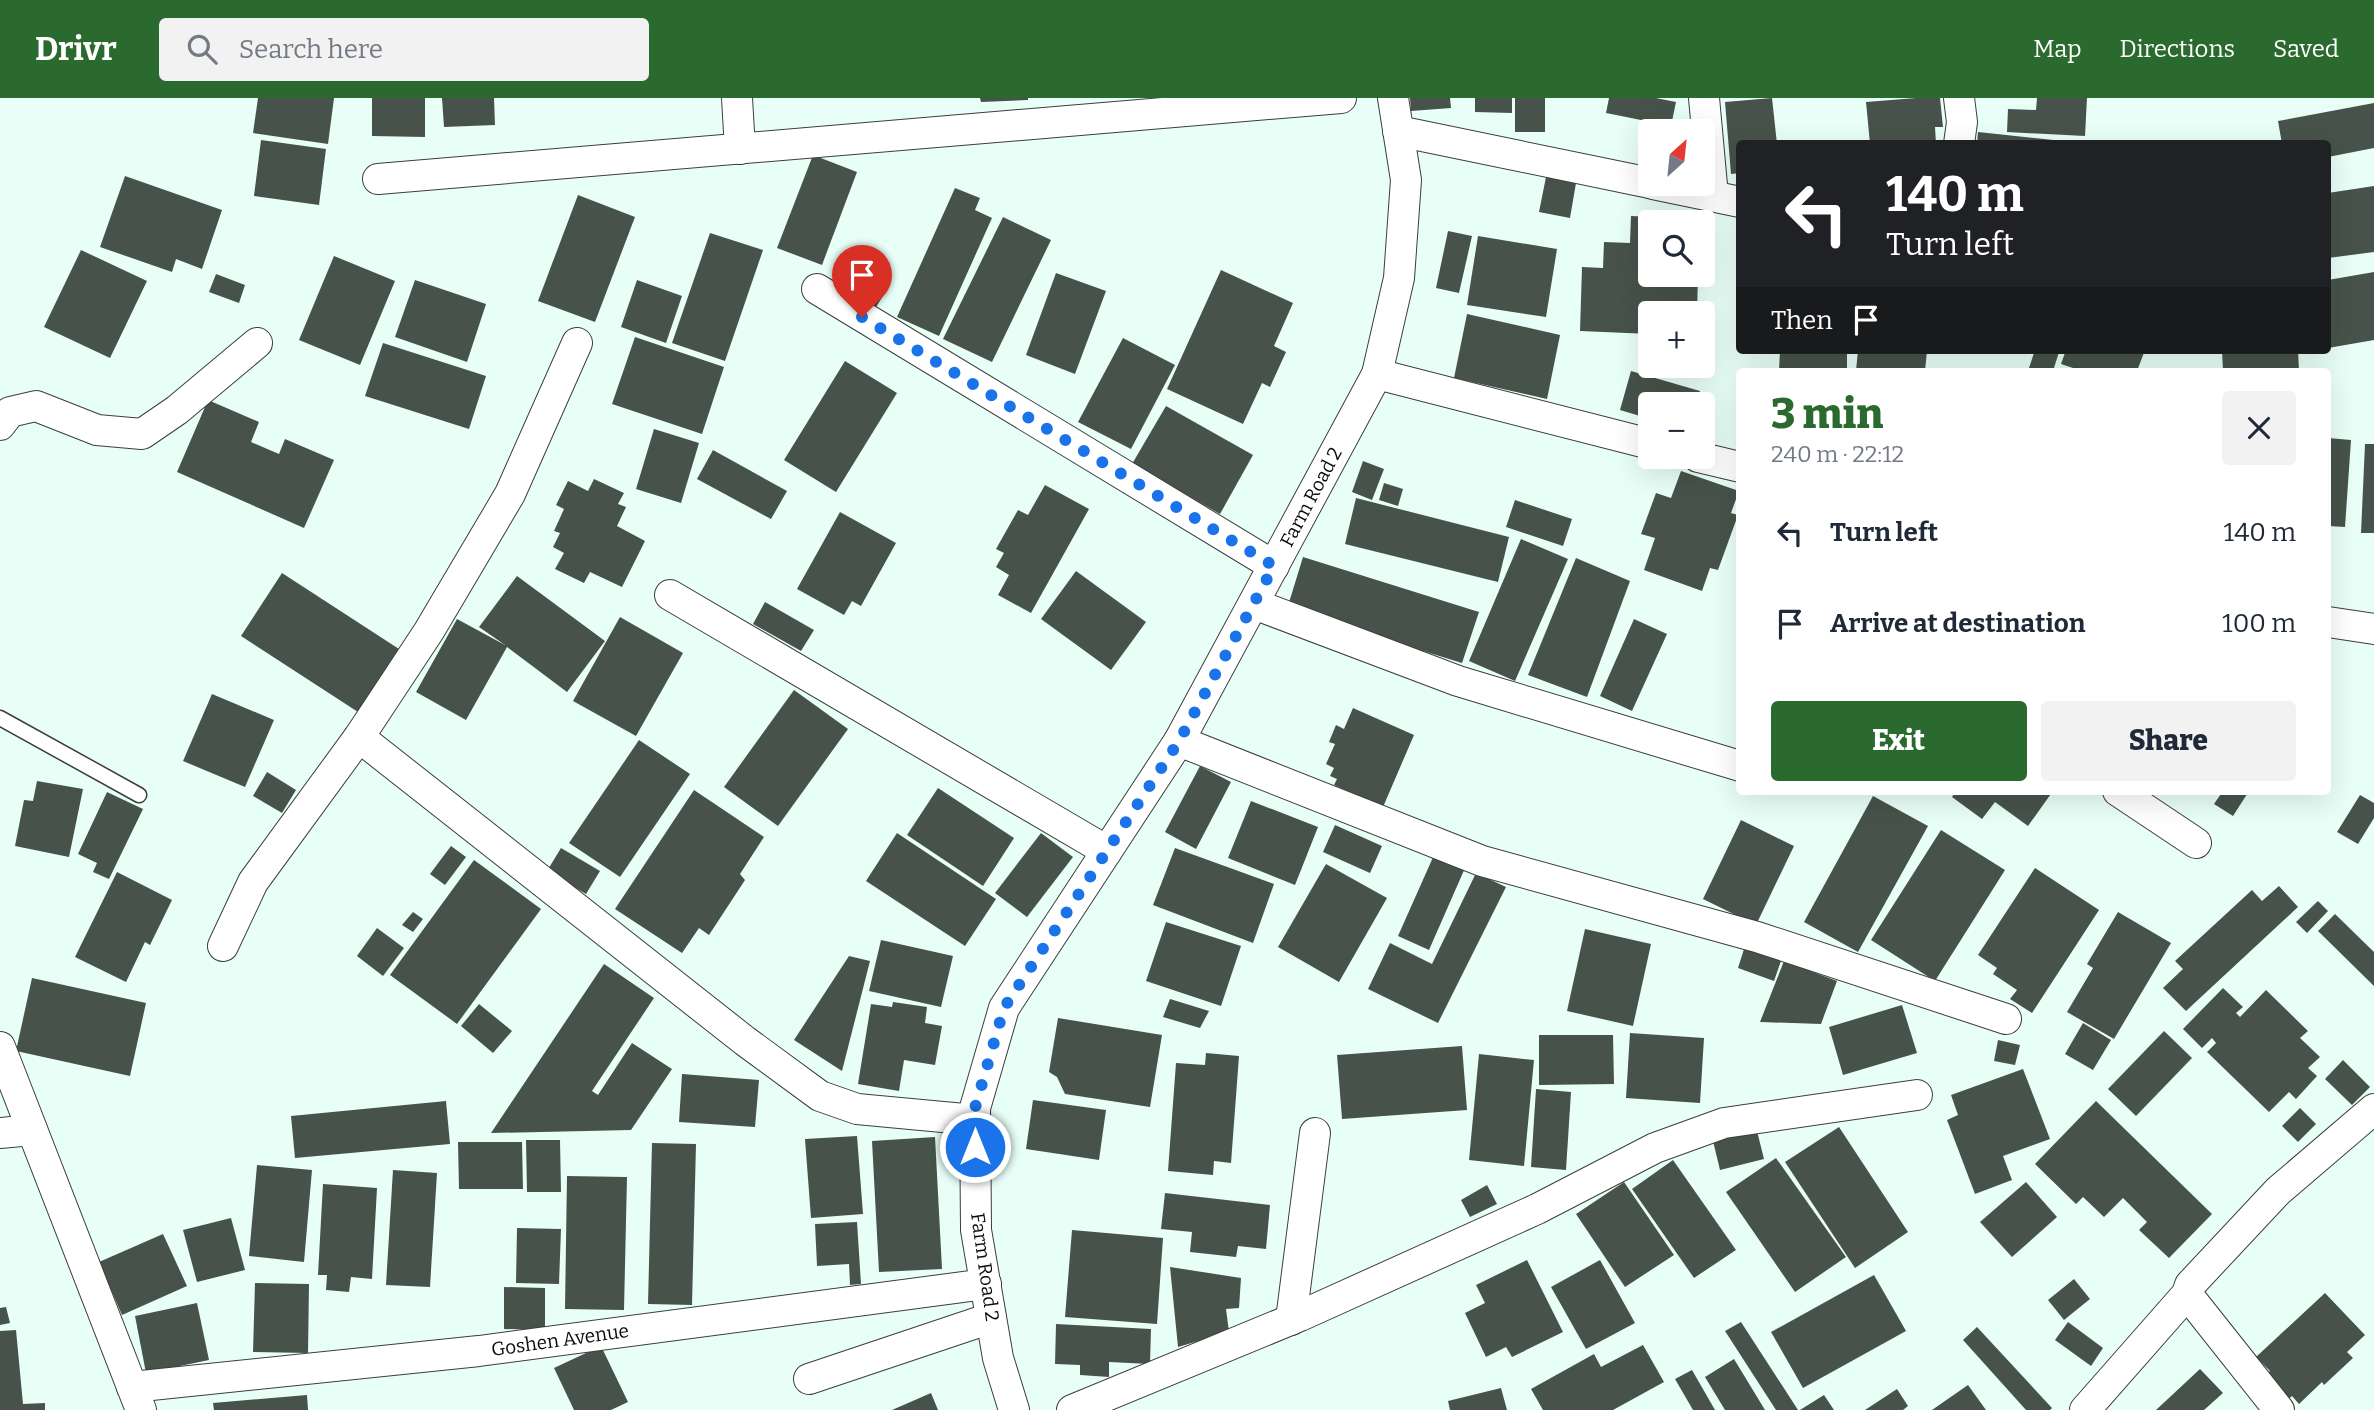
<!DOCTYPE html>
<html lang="en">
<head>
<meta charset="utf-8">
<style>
	:root { --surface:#fff; --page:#f2f2f3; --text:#1f2937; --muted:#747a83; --accent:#2b6a2e }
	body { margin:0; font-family:Bitter,serif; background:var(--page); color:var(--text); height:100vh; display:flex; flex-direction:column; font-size:26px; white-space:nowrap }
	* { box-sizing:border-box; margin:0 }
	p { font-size:23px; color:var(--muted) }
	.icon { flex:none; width:38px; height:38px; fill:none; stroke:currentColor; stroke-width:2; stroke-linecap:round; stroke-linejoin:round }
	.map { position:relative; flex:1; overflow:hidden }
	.sheet { position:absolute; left:1736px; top:270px; width:595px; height:427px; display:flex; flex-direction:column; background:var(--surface); border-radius:7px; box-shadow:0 7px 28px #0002 }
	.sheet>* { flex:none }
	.banner { position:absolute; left:1736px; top:42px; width:595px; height:214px; border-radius:7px; box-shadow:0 7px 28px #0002; background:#202124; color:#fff; overflow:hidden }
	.needle { width:46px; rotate:27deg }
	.controls { position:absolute; left:1638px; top:21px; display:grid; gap:14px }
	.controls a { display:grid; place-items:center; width:77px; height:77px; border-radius:7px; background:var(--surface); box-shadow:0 7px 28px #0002; font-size:35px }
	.pin { position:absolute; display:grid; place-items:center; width:60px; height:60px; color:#fff; margin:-72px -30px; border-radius:50% 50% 50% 0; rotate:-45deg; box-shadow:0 0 7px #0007 }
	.pin .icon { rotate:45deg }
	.me { position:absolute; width:77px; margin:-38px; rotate:0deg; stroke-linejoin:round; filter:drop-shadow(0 0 5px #0008) }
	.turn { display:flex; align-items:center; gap:24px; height:147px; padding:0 35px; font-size:32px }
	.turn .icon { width:91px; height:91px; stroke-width:2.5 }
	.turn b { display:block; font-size:49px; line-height:60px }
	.then { display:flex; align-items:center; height:66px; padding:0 35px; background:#0003; gap:14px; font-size:26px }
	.round { display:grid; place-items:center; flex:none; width:74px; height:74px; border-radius:7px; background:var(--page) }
	.headline { display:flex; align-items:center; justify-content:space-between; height:119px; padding:0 35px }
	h1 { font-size:42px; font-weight:800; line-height:52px; color:var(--accent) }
	.action { display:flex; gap:14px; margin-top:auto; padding:14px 35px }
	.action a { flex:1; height:80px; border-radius:7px; background:var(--accent); color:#fff; font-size:28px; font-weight:800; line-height:80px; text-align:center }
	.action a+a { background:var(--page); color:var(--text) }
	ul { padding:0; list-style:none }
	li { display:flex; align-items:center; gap:21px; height:91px; padding:0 35px }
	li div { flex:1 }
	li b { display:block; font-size:26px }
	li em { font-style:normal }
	header { display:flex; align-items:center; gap:42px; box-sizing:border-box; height:98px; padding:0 35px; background:var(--accent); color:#fff }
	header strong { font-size:33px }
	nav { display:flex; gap:38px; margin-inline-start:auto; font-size:24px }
	.search { width:490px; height:63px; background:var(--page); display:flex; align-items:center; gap:18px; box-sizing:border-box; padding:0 24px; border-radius:7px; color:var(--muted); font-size:26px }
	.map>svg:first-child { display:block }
	.building { fill:#47534a }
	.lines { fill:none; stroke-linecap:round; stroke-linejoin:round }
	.lane-casing { stroke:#3d3d3d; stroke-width:17 }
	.street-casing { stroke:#3d3d3d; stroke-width:32 }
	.lane { stroke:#fff; stroke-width:14 }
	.street { stroke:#fff; stroke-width:30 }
	.route { stroke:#1a73e8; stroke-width:12; stroke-dasharray:0 21.6 }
	.labels { text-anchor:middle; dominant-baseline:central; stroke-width:7; stroke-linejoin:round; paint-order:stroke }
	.street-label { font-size:19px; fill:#0a0a0a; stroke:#fff }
</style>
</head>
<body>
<header>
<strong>Drivr</strong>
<div class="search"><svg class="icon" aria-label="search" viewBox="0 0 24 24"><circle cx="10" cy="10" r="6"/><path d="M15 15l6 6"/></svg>Search here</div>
<nav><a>Map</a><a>Directions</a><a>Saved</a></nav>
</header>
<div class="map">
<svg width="2374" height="1312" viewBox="0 0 2374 1312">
	<rect width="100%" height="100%" fill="#e8fff8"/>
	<g class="building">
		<polygon points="258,0 334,0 328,46 253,35"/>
		<polygon points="372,0 425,0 425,39 372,38"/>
		<polygon points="442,0 494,0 495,27 444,29"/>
		<polygon points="980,0 1028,0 1028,2 981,4"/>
		<polygon points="1410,0 1450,0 1451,10 1411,13"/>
		<polygon points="1475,0 1512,0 1512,15 1475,14"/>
		<rect x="1515" y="0" width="30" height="34"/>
		<polygon points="1609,0 1656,0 1676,4 1671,28 1606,15"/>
		<polygon points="1772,0 1777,46 1740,46 1740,75 1731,76 1725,4"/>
		<polygon points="1916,0 1940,0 1943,29 1935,29 1936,46 1870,46 1866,4"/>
		<polygon points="2037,0 2087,0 2085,38 2007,34 2008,11 2036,12"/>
		<polygon points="2374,5 2374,50 2328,59 2328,46 2282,46 2278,23"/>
		<polygon points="1978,34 2073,44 2073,46 1977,46"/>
		<polygon points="261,42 326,51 319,107 254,98"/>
		<polygon points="813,57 857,74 822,167 777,150"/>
		<polygon points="125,78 222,112 202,171 176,161 172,174 100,149"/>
		<polygon points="1546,79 1576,85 1570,120 1539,114"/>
		<polygon points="2374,88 2374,154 2328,160 2328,95"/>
		<polygon points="955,90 980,100 975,112 992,120 939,238 897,219"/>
		<polygon points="578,97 635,119 595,224 538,203"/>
		<polygon points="1631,118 1675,120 1674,124 1650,124 1650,177 1698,177 1697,215 1650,215 1650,236 1580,233 1582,169 1603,170 1604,144 1630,145"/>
		<polygon points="1003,119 1051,142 992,264 943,241"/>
		<polygon points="1448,133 1472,138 1459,195 1436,190"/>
		<polygon points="710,135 763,152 725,263 672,245"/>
		<polygon points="1478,138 1557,151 1546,219 1467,207"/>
		<polygon points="81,152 147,183 110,260 44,229"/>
		<polygon points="334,158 395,183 360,267 299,242"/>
		<polygon points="1221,172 1293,205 1274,248 1286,254 1270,289 1262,285 1243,326 1167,291"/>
		<polygon points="2374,174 2374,242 2328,250 2328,182"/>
		<polygon points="1056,175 1106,193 1075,276 1026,257"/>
		<polygon points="216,176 245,187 239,205 209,194"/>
		<polygon points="868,181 886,193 871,217 853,206"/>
		<polygon points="415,182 486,206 467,264 395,239"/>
		<polygon points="637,182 682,198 666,245 621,229"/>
		<polygon points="1467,216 1560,237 1547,301 1454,280"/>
		<polygon points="635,239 724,269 702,336 612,306"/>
		<polygon points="1123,240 1175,267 1131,351 1078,324"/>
		<polygon points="383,245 486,278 469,331 365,298"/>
		<polygon points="1780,252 1847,252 1847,273 1779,273"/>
		<polygon points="1858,252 1927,253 1925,273 1856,273"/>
		<polygon points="2035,252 2059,254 2053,273 2028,273"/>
		<polygon points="2066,252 2145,252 2137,273 2082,273 2061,266"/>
		<polygon points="2222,252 2298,252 2299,273 2223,273"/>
		<polygon points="845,263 897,295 836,394 784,362"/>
		<polygon points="1631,273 1700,293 1697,306 1650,306 1650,321 1620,312"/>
		<polygon points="208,302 259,324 251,344 279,356 285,341 334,362 304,430 177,374"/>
		<polygon points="1166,308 1253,357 1220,416 1132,366"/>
		<polygon points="654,331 699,345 681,405 636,391"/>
		<polygon points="2328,340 2351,342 2345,429 2328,428"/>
		<polygon points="2365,346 2374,346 2374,435 2361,435"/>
		<polygon points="713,352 787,393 771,421 697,381"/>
		<polygon points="1363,363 1384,371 1372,402 1352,394"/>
		<polygon points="1681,373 1739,393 1731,415 1738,417 1718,472 1710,470 1702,493 1644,472 1655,440 1641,436 1656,395 1671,400"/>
		<polygon points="594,381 624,395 618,406 626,409 617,428 645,443 622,489 590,474 584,485 555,471 564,455 553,449 560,435 554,433 564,411 556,407 568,383 588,393"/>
		<polygon points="1384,385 1403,391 1398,408 1379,402"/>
		<polygon points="1045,387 1089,411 1031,515 998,497 1009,477 996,469 1004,455 996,451 1018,412 1028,417"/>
		<polygon points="1356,400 1509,439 1498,484 1345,446"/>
		<polygon points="1515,402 1572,421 1563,448 1506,429"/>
		<polygon points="840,414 896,445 861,508 852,503 844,517 797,491"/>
		<polygon points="1521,441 1568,461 1515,583 1469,563"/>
		<polygon points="1303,459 1479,514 1462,565 1287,511"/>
		<polygon points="1576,460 1630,483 1587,599 1528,577"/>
		<polygon points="1076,473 1146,524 1111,572 1041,521"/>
		<polygon points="282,475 399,551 358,614 241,538"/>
		<polygon points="517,478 605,543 567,594 507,549 466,622 416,594 457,521 505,547 479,529"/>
		<polygon points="765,504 814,532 801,553 753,526"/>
		<polygon points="620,519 683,555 636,638 573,603"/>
		<polygon points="1634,521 1667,536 1632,613 1600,598"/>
		<polygon points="794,592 848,631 778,728 724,689"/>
		<polygon points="212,596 274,622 245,689 183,663"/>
		<polygon points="1353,610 1414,637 1383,709 1334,687 1337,681 1330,678 1334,670 1326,666 1335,646 1329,644 1336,627 1344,631"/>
		<polygon points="639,642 690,676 620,779 569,745"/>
		<polygon points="1200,668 1231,684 1196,751 1165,734"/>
		<polygon points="267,674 296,692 282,715 253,698"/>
		<polygon points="37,683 83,691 69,759 15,748 24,702 33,703"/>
		<polygon points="938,690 1014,740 983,788 907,737"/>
		<polygon points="694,692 764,739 740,776 745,782 709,837 699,830 682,855 615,811"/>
		<polygon points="1956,693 2053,693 2028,728 1995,704 1982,721 1952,699"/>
		<polygon points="2223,693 2249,693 2233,718 2214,706"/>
		<polygon points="107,694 143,711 109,781 93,774 97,765 78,756"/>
		<polygon points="2360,697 2374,705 2374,720 2358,746 2337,734"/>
		<polygon points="1873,698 1928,728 1858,854 1804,824"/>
		<polygon points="1251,703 1318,729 1295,787 1228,760"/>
		<polygon points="1741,722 1794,748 1756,827 1703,801"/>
		<polygon points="1335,727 1382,748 1370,775 1323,754"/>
		<polygon points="1941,732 2005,772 1935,883 1871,842"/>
		<polygon points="897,735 996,801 965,848 866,783"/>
		<polygon points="1041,735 1073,759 1027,819 995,795"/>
		<polygon points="451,748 466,759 445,787 430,776"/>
		<polygon points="561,750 600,773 586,796 547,773"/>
		<polygon points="1175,750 1274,786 1253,845 1153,807"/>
		<polygon points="1434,757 1465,770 1429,852 1398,838"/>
		<polygon points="474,762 541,811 457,926 390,877"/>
		<polygon points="1326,766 1387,800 1339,884 1278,849"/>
		<polygon points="2035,770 2099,812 2032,915 2010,901 2017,892 1993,876 1997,870 1978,857"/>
		<polygon points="117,774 172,802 150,847 145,844 126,884 75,859"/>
		<polygon points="1476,775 1506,789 1438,925 1368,891 1390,845 1432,866"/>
		<polygon points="2279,788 2298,809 2186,913 2163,890 2183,871 2175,863 2252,792 2262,803"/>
		<polygon points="2318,803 2328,813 2307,835 2296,824"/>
		<polygon points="413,814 423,821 413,834 402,827"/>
		<polygon points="2118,814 2171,845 2114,941 2067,914 2093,870 2087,866"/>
		<polygon points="2335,816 2374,854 2374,888 2318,833"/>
		<polygon points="1166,824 1241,848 1221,908 1146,883"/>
		<polygon points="377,830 404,850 383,878 357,858"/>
		<polygon points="1585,831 1651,846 1633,928 1567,913"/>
		<polygon points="881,842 953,858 941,909 869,893"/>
		<polygon points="1744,851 1781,863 1774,883 1738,870"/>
		<polygon points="849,858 870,863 842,973 794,942"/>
		<polygon points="1784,863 1837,883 1821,926 1760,924"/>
		<polygon points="604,866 654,900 592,993 598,997 632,945 672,971 631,1032 491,1035"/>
		<polygon points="32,880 146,905 130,978 16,953"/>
		<polygon points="2223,890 2243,909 2236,915 2240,919 2266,892 2308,933 2300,940 2320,959 2308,970 2317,978 2296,1001 2289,994 2269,1014 2207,954 2216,945 2212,940 2202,950 2183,931"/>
		<polygon points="1170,901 1209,913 1200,930 1163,919"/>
		<polygon points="893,904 927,909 925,925 942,928 935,967 904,962 899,993 858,986 871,906 892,909"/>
		<polygon points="479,906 512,933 493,955 461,928"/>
		<polygon points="1902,907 1917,955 1843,977 1829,929"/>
		<polygon points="1058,920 1162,937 1150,1009 1065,996 1057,979 1049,974"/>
		<polygon points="2083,925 2111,942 2093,972 2065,956"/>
		<polygon points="2164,933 2192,960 2136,1018 2108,991"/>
		<polygon points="1630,935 1704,940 1700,1005 1626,1000"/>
		<polygon points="1539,937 1613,937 1614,986 1539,987"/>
		<polygon points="1998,942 2020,947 2015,967 1994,963"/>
		<polygon points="1462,948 1467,1012 1342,1021 1337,957"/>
		<polygon points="1206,955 1239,958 1231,1065 1214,1063 1213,1077 1168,1073 1176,965 1205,967"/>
		<polygon points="1479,956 1534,962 1524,1068 1469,1062"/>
		<polygon points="2343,962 2370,989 2352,1007 2325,981"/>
		<polygon points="2023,971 2050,1041 2003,1058 2012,1082 1975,1096 1947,1022 1958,1017 1951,997"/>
		<polygon points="682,976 759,982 755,1029 679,1024"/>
		<polygon points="1536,991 1571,994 1566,1072 1531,1069"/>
		<polygon points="1033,1002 1106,1012 1099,1062 1026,1051"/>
		<polygon points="446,1003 450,1046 295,1060 291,1018"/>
		<polygon points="2096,1003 2212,1116 2169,1160 2139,1132 2147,1124 2123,1100 2104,1119 2083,1099 2076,1106 2035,1066"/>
		<polygon points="2300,1010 2316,1026 2298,1044 2282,1028"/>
		<polygon points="1839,1029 1908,1134 1855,1170 1785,1064"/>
		<polygon points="1757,1033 1764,1061 1720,1072 1713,1043"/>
		<polygon points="857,1038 863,1116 811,1120 805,1041"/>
		<polygon points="935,1039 942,1171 879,1174 872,1043"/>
		<polygon points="526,1042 560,1042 561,1094 527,1094"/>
		<polygon points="458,1044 522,1044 523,1091 459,1091"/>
		<polygon points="652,1045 696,1046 692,1207 648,1206"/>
		<polygon points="1776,1060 1846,1159 1795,1194 1726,1094"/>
		<polygon points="1673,1062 1736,1152 1694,1180 1632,1091"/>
		<polygon points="257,1067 312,1072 304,1164 249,1158"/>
		<polygon points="393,1072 437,1075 430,1189 386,1187"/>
		<polygon points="567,1078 627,1079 624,1212 565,1211"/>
		<polygon points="1624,1084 1674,1157 1625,1189 1576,1116"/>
		<polygon points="2026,1084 2057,1119 2012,1159 1980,1124"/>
		<polygon points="323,1086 377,1090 372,1181 351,1179 349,1194 326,1192 327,1177 318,1177"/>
		<polygon points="1487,1087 1497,1106 1470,1119 1461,1102"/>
		<polygon points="1165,1095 1270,1107 1266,1151 1238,1148 1236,1159 1190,1154 1192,1134 1161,1131"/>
		<polygon points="231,1120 245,1172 197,1184 183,1132"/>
		<polygon points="857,1124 861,1186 850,1187 849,1166 817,1168 815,1126"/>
		<polygon points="517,1130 561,1131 559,1186 516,1185"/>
		<polygon points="1072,1132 1163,1140 1157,1226 1065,1219"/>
		<polygon points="163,1136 187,1188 122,1217 99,1164"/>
		<polygon points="1527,1162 1563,1234 1512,1259 1506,1249 1486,1259 1465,1215 1485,1205 1476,1187"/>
		<polygon points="1600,1162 1635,1225 1586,1251 1551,1189"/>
		<polygon points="1170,1169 1241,1180 1239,1210 1226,1211 1229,1234 1178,1249"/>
		<polygon points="1874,1177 1906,1233 1803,1290 1771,1234"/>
		<polygon points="2074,1181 2090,1201 2064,1222 2048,1202"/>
		<polygon points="255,1185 309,1186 308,1255 253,1254"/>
		<polygon points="504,1189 545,1190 545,1232 504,1231"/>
		<polygon points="2325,1195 2365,1237 2347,1254 2353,1260 2324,1287 2322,1284 2299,1306 2292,1298 2280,1309 2257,1285 2270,1273 2256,1259"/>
		<polygon points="197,1205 209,1262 146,1275 135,1218"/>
		<polygon points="6,1209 10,1225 0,1227 0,1210"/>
		<polygon points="1741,1224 1798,1312 1776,1312 1725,1233"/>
		<polygon points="2068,1224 2103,1250 2091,1268 2055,1242"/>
		<polygon points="1056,1226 1151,1231 1150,1266 1109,1264 1109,1279 1080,1277 1080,1267 1055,1266"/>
		<polygon points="1977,1229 2052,1310 2050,1312 2026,1312 1963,1242"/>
		<polygon points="16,1232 23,1306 45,1305 45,1312 0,1312 0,1233"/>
		<polygon points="1643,1247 1664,1284 1613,1312 1543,1312 1531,1291 1594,1256 1601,1269"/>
		<polygon points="601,1248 628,1304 611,1312 574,1312 554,1270"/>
		<polygon points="1734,1261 1765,1312 1725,1312 1705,1279"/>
		<polygon points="2200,1271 2223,1295 2204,1312 2156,1312"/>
		<polygon points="1692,1272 1715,1312 1693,1312 1675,1281"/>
		<polygon points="1968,1287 1986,1312 1932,1312"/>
		<polygon points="1501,1290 1507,1312 1450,1312 1448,1303"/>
		<polygon points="1897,1291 1908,1308 1903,1312 1865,1312"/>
		<polygon points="931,1295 938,1312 892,1312"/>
		<polygon points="307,1297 308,1312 214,1312 213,1305"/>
		<polygon points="1824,1297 1834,1312 1800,1312"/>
	</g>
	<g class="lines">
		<g class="lane-casing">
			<polyline id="lane" points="0,620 139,697"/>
		</g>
		<g class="street-casing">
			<g id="street">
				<polyline points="737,0 740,51"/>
				<polyline points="1704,0 1713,98"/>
				<polyline points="1959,0 1962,24 1959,46"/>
				<polyline points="1398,33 1650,85"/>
				<polyline points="378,81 1341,0"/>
				<polyline points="1653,86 1740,104"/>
				<polyline points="817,191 1274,468"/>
				<polyline points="1377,276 1650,346"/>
				<polyline points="0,327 10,314 36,308 97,332 142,336 177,312 257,245"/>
				<polyline points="1698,359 1740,369"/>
				<polyline points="670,497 1107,753"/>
				<polyline points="1254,506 1458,583 1740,668"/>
				<polyline points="2328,524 2374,531"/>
				<polyline points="359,639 745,943 820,998 857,1011 975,1022"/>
				<polyline points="1179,643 1482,763 1757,839 2006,921"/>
				<polyline points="2118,693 2196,745"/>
				<polyline points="223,848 253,784 359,639 429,533 510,396 577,245"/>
				<polyline points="0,949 141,1312"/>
				<polyline points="0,1035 32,1032"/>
				<polyline points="2187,1196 2279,1312"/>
				<polyline points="1291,1222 1315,1035"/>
				<polyline points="809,1281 991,1220"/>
				<polyline points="132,1289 479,1253 986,1186"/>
				<polyline points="1014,1312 998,1260 976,1132 975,1010 1004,910 1179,643 1377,276 1399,180 1406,82 1393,0"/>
				<polyline points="1072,1312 1300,1218 1537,1111 1655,1050 1724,1025 1917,997"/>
				<polyline points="2085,1312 2187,1196 2190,1187 2278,1093 2374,1011"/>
			</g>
		</g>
		<use href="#lane" class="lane"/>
		<use href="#street" class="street"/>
	</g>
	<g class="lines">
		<polyline class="route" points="862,219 1274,468 1179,643 1004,910 975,1010 975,1049"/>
	</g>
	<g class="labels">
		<g class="street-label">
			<text transform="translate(1311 399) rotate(-62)">Farm Road 2</text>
			<text transform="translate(985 1169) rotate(82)">Farm Road 2</text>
			<text transform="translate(560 1242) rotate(-8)">Goshen Avenue</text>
		</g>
	</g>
</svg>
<div class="controls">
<a><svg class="needle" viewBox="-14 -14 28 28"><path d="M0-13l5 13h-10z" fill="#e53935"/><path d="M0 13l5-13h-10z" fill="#747a83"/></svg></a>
<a><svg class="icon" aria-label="search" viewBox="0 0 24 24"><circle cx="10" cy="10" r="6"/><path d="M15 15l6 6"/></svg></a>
<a>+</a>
<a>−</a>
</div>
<div class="pin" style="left:862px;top:219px;background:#d93025"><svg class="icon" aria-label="arrive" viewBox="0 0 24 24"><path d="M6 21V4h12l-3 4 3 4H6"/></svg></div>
<svg class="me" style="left:975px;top:1049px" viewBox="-20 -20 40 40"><circle r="17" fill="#1a73e8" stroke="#fff" stroke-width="3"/><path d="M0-11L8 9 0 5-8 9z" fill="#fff"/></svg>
<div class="banner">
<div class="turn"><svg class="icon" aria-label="left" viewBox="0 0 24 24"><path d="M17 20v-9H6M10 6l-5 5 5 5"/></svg><div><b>140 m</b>Turn left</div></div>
<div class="then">Then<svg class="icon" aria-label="arrive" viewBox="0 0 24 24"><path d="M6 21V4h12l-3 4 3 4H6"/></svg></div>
</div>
<section class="sheet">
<div class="headline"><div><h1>3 min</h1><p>240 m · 22:12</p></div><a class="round"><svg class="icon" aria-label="close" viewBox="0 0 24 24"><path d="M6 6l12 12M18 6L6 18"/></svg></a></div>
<ul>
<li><svg class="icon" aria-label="left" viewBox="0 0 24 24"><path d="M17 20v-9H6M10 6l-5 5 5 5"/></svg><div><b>Turn left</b></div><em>140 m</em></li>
<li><svg class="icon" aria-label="arrive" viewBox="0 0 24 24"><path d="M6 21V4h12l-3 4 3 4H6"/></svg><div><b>Arrive at destination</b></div><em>100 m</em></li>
</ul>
<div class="action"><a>Exit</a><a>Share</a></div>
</section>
</div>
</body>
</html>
